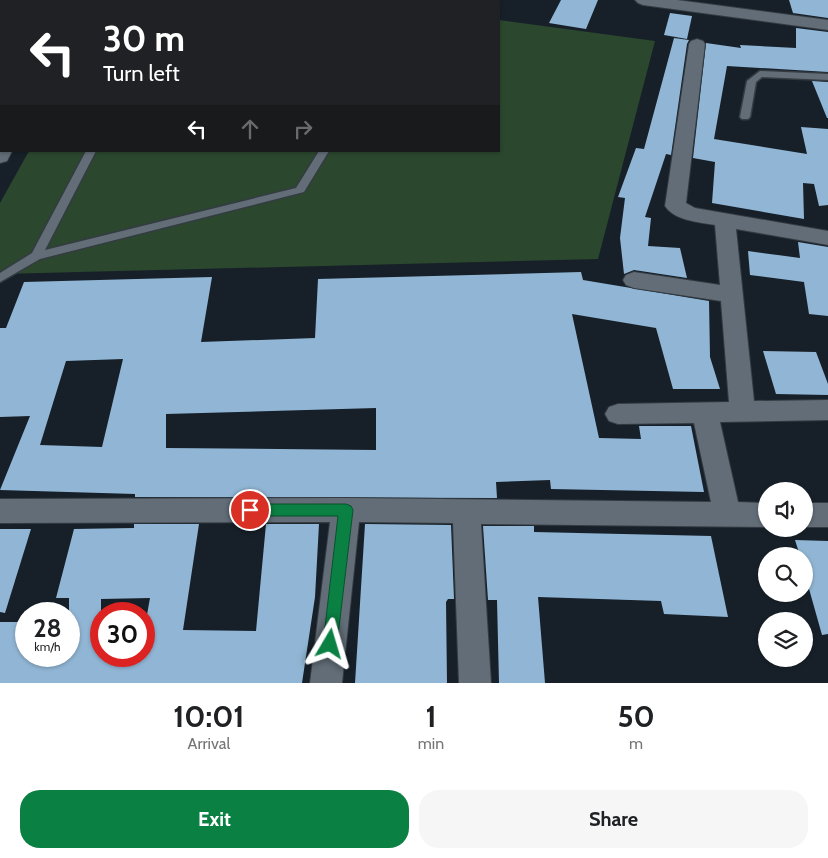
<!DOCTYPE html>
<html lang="en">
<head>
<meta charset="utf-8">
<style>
	:root { --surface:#fff; --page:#f6f6f6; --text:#202124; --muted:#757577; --accent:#0b8043 }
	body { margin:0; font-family:Cabin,sans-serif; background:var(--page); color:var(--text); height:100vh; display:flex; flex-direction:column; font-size:19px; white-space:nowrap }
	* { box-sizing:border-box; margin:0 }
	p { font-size:16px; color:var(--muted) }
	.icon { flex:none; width:28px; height:28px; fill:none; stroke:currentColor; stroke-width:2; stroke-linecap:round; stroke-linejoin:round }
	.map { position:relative; height:683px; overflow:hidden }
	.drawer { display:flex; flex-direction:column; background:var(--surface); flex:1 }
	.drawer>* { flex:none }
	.top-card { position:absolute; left:0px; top:0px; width:500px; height:152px; box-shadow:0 1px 4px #0004; background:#202124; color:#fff; overflow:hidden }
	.controls { position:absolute; left:758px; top:482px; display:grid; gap:10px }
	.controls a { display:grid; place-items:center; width:55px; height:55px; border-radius:50%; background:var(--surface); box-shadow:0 1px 4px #0004; font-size:25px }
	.speed { position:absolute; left:15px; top:602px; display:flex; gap:10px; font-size:25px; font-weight:700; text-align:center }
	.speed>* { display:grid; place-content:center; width:65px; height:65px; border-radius:50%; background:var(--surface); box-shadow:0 1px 4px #0004; line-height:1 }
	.speed small { font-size:12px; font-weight:400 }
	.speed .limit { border:8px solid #d22; background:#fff; color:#111 }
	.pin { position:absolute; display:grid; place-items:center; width:42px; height:42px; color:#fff; margin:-21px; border:2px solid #fff; border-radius:50%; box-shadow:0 1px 5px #0007 }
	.me { position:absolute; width:55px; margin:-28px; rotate:7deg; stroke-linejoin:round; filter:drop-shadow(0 0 4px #0008) }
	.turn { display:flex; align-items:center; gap:18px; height:105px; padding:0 20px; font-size:22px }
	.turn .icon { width:65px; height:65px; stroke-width:2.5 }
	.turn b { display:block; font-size:35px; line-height:42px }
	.lanes { display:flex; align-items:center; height:48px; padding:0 20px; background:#0003; justify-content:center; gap:25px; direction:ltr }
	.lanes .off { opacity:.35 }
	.eta { display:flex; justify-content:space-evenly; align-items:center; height:85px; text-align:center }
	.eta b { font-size:30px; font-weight:700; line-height:35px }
	.button { display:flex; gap:10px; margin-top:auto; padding:10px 20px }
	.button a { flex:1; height:58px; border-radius:20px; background:var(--accent); color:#fff; font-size:20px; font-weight:700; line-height:58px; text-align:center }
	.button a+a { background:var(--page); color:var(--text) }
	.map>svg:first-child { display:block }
	.green { fill:#2b482e }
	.building { fill:#91b6d5; fill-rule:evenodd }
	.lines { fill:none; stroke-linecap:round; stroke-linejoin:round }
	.lane-casing { stroke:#343b42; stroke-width:3 }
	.street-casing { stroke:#343b42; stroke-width:2 }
	.lane { fill:#626d77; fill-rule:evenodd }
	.street { fill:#626d77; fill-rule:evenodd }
	.route { fill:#0b8043; stroke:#07532c }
</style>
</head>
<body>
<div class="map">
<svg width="828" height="683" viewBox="0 0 828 683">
	<rect width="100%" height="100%" fill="#172029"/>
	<polygon class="green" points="499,20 655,41 598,259 0,274 0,203 29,151 499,151"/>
	<g class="building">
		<polygon points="561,0 598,0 586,29 549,23"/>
		<polygon points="789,0 828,0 828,18 793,13"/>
		<polygon points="670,13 692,16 687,39 664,35"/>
		<polygon points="796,28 828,32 828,72 727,66 714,139 807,154 801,127 828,129 828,205 819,206 814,184 803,183 804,219 712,203 715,162 693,158 706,43 741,48 740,45 796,48"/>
		<polygon points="674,38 689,40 687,44 671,155 666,154 645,217 651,218 648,246 680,248 687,278 634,270 624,274 620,238 625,198 618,197 636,148 644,149"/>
		<polygon points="812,81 828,82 828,118 827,118"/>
		<polygon points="798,242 828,247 828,316 809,314 804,282 750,275 748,251 800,258"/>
		<path d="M581,272L583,280L709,301L710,357L720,389H673L656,328L572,314L599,438L641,439L639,426H691L704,492L551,489L550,480L496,482L497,498L135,497V494L0,490L30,416L0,417V328H6L24,282L212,277L201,342L315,338L318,279ZM123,359L102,447L40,445L66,361ZM376,408V450L166,448V414Z"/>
		<polygon points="763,351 816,352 828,384 828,395 776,394"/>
		<path d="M134,524H199L183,630L256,631L266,524H319L315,597L302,683H0V622H26V656H69V598H56L74,529L134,528ZM150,598L144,631V656H101V599Z"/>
		<polygon points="365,524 451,525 454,599 448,599 446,602 447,683 355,683"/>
		<polygon points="483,526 534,526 534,532 711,536 728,617 664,614 661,601 538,597 545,683 499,683 497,600 488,600"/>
		<polygon points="0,529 31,529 5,613 0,612"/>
		<polygon points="795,540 828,541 828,634 822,635 804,571 804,556 800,556"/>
	</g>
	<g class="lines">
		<g class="lane-casing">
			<g id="lane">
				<polygon points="760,71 828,74 828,80 762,77 756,82 750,117 748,119 742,119 740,117 747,81"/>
				<polygon points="86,151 96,151 45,250 296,188 319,151 329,151 304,192 40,259 0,282 0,273 32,253"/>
			</g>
		</g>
		<g class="street-casing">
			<g id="street">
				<polygon points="66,0 82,0 82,1 67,1"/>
				<polygon points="635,0 677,0 828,20 828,30 643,5 638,3"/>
				<rect x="0" y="23" width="1" height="10"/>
				<path d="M697,39L703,41L705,44L686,203L695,208L828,231V245L736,229L754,401L828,400V420L720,422L738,502L766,503V527L481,524L491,683H459L453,523L359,522L342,683H310L330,522L0,523V499L346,498L711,502L694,423L618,424L609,421L605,414L609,407L618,404L729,402L721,301L634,288L626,285L623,280L626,275L634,272L720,285L715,225C699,222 675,221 665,206L689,44L691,41Z"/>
				<polygon points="0,146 1,151 12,151 7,161 0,163"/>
				<rect x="804" y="503" width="24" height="24"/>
			</g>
		</g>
		<use href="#lane" class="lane"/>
		<use href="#street" class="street"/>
	</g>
	<polygon class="route" points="250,504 346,504 351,506 353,510 337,644 335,650 330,652 325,650 323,644 338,516 250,516 245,514 243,510 245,506"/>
</svg>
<div class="controls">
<a><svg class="icon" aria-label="sound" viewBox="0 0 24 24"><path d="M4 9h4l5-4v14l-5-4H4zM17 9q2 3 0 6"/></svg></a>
<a><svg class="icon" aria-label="search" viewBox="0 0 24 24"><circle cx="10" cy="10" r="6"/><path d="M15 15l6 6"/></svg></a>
<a><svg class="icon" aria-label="layers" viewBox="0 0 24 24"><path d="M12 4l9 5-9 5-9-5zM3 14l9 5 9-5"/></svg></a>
</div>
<div class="speed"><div>28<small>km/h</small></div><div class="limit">30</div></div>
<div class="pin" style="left:250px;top:510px;background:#d93025"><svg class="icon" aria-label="arrive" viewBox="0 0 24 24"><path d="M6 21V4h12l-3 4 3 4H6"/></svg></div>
<svg class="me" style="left:330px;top:644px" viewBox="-20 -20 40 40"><path d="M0-17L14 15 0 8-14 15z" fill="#0b8043" stroke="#fff" stroke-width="4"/></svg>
<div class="top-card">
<div class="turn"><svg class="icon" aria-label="left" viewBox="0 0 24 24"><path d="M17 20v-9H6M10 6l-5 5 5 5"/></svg><div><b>30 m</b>Turn left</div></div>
<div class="lanes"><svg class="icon" aria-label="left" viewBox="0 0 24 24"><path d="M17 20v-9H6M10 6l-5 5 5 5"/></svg><svg class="icon off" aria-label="ahead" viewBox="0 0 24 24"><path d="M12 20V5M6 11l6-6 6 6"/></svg><svg class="icon off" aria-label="right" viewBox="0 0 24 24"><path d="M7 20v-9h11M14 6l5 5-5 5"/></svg></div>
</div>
</div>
<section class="drawer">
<div class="eta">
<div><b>10:01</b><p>Arrival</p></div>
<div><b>1</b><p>min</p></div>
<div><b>50</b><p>m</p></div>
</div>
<div class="button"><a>Exit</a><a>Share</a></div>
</section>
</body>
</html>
